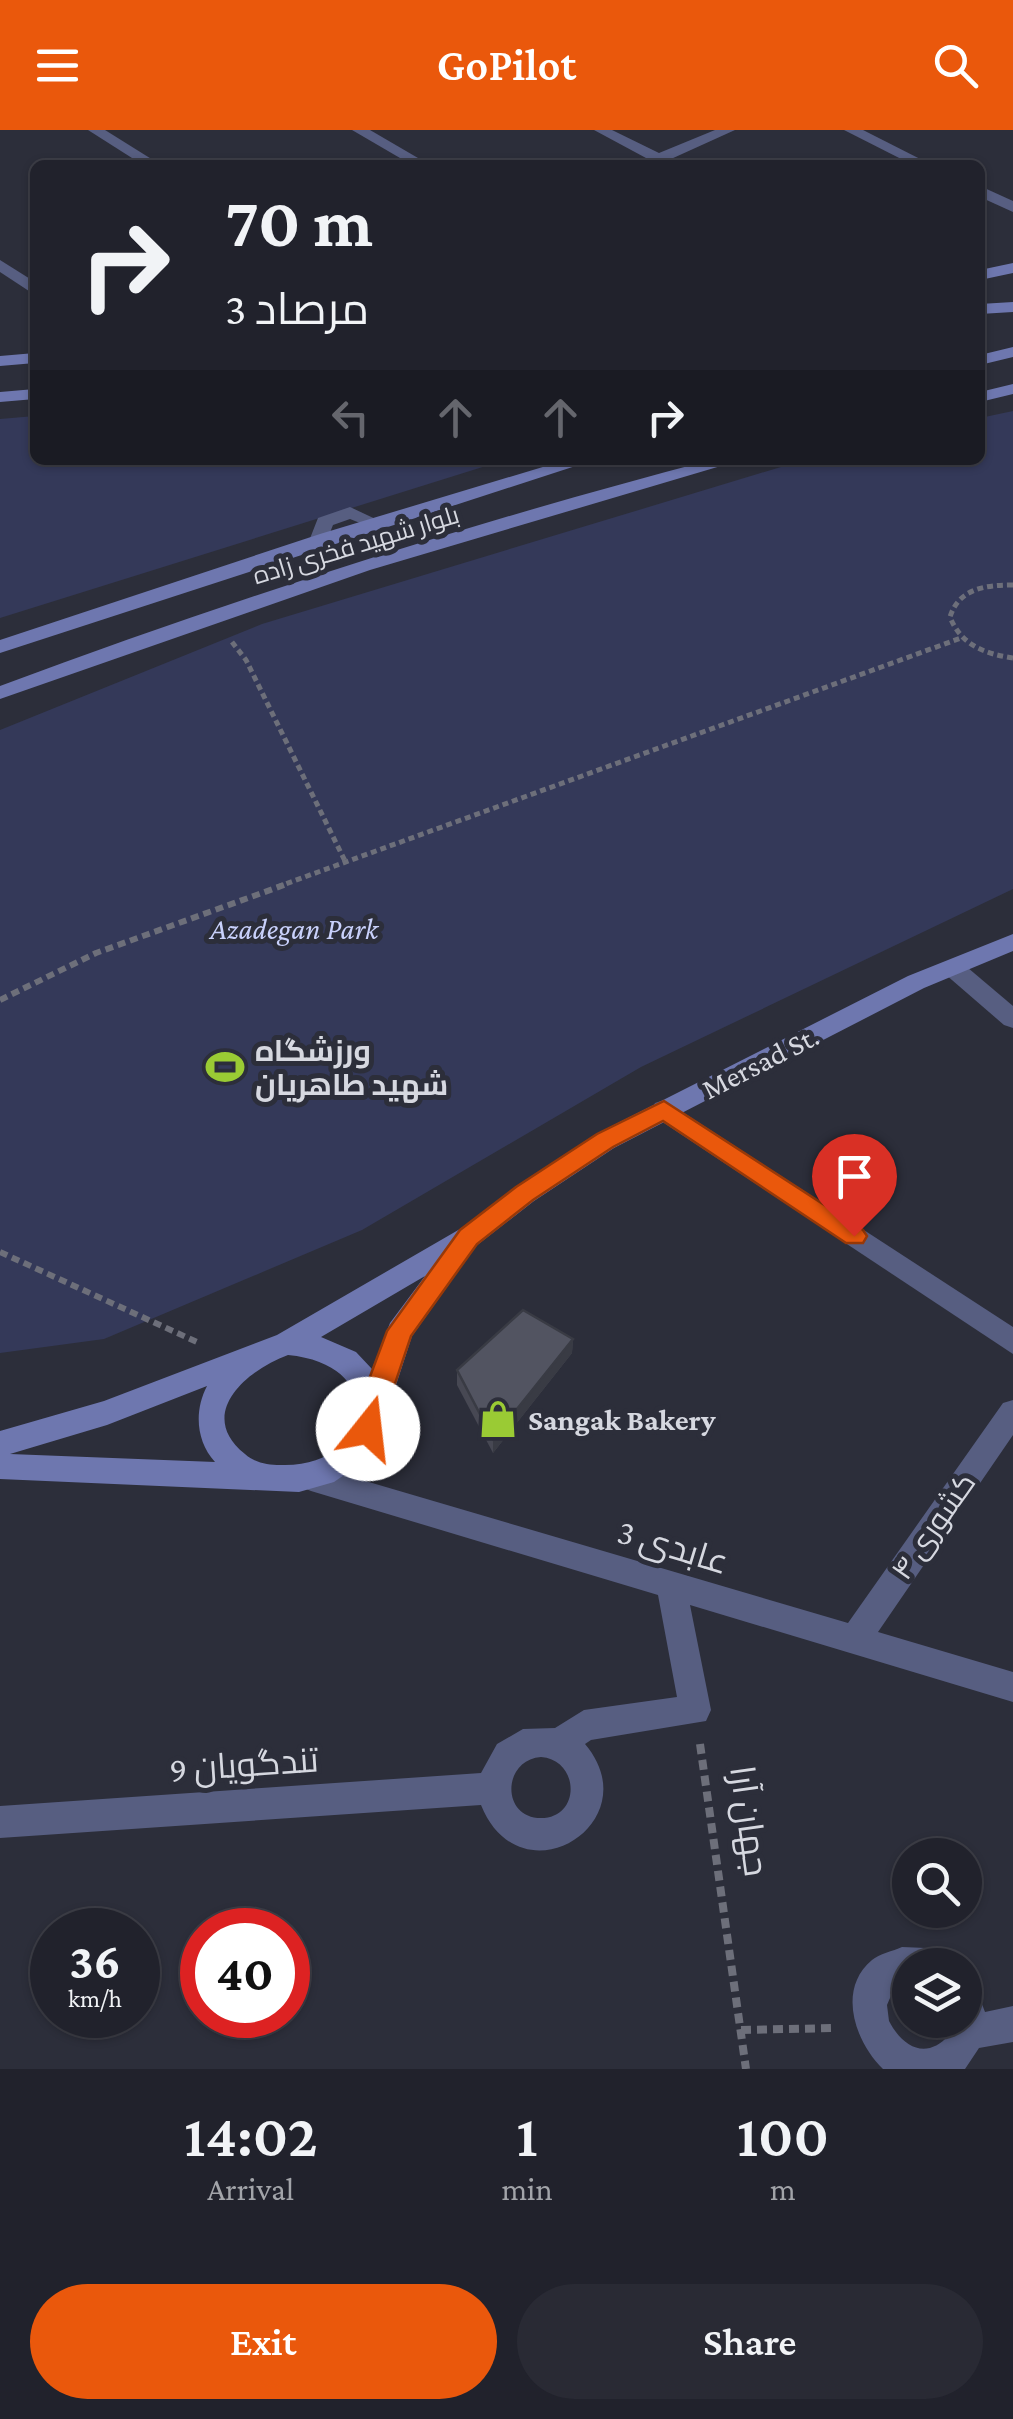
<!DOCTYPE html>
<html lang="en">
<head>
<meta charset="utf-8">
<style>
	:root { --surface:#21222c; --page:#292a34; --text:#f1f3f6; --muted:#a2a4a9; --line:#3e3f48; --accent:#ea580c }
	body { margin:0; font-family:"Crimson Pro",Cairo,serif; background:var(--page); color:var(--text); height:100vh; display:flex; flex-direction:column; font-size:38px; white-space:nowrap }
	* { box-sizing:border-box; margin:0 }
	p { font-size:32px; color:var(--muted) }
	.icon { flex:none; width:55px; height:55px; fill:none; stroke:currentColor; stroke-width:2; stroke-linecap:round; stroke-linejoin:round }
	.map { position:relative; height:1939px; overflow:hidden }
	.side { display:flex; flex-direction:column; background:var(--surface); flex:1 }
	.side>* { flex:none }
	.hud { position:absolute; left:30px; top:30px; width:955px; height:305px; border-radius:15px; box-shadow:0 2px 8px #0004,0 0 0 2px var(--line); background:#21222c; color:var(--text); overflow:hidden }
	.fabs { position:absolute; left:892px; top:1708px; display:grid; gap:20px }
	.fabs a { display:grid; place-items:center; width:90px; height:90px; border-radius:50%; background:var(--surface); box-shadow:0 2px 8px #0004,0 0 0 2px var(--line); font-size:50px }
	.speed { position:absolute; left:30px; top:1778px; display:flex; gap:20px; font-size:50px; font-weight:700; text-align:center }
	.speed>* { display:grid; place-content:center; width:130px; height:130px; border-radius:50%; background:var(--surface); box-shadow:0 2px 8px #0004,0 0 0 2px var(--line); line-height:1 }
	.speed small { font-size:25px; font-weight:400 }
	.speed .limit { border:15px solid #d22; background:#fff; color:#111 }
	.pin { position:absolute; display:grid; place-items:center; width:85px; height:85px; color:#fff; margin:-102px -42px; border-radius:50% 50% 50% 0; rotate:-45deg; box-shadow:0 0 10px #0007 }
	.pin .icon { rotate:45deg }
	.me { position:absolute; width:110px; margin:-55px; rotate:16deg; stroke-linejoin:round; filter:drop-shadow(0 0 8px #0008) }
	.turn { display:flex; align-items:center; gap:35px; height:210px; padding:0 30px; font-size:45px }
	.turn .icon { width:130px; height:130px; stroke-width:2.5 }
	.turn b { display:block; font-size:70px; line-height:85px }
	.lanes { display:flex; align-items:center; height:95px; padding:0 30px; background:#0003; justify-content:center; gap:50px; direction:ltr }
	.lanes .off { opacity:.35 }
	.eta { display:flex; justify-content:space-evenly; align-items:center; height:170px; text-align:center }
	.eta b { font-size:60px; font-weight:600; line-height:70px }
	.cta { display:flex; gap:20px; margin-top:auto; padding:20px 30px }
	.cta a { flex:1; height:115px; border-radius:60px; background:var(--accent); color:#fff; font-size:40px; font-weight:600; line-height:115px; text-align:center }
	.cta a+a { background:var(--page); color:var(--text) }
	header { display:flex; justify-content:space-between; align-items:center; height:130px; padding:0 30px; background:var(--accent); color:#fff; font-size:45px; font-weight:600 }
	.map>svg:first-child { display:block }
	.green { fill:#343959 }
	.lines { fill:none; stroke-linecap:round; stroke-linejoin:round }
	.path-far2 { stroke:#6d6f7a; stroke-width:5; stroke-dasharray:6 4; stroke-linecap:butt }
	.path-far1 { stroke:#6d6f7a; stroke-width:6; stroke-dasharray:8 5; stroke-linecap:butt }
	.path { stroke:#6d6f7a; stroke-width:8; stroke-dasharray:10 6; stroke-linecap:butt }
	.lane { fill:#575e81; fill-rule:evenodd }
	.street { fill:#575e81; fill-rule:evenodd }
	.secondary { fill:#6e77af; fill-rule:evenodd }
	.wall { fill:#474853 }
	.shaded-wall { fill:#393b44 }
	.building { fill:#525461; stroke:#393b44; stroke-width:2.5 }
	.route { fill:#ea580c; stroke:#983908; stroke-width:2.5 }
	.labels { text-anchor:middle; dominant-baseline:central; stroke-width:10; stroke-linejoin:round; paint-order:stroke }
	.far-street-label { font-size:25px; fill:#d6d8e0; stroke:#2c2e3a }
	.park-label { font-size:30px; font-style:italic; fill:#c9d1fb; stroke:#2c2e3a }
	.poi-label { font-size:30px; font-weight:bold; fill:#d6d8e0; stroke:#2c2e3a; text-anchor:start }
	.street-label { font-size:30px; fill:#d6d8e0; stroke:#2c2e3a }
	.near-street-label { font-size:35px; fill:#d6d8e0; stroke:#2c2e3a }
</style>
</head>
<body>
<header><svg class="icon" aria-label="menu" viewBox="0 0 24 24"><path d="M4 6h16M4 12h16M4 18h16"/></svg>GoPilot<svg class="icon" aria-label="search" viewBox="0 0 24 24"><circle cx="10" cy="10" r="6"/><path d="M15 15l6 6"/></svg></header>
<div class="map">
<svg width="1013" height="1939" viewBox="0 0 1013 1939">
	<rect width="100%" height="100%" fill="#2c2e3a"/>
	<g class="green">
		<polygon points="1013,281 1013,759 641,937 362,1100 104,1209 0,1223 0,600 262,494 804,330 980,330 980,288"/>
		<polygon points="35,286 35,330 505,330 0,488 0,289"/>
	</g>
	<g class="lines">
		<g class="path-far2">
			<path d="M1013,455C986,455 959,458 950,487C961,515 985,524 1013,528"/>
			<polyline points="232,512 246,530 346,733"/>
			<polyline points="277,757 961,508"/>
		</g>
		<g class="path-far1">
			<polyline points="0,870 96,823 284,755"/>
			<polyline points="0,1122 197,1212"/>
		</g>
		<g class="path">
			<polyline points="700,1614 746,1939"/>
			<polyline points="741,1900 835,1898"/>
		</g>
		<polygon class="lane" points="350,377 384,393 375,399 350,389 333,395 325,415 311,415 309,411 318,388"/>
		<g class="street">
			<polygon points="88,0 105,0 161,35 143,35"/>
			<polygon points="352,0 370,0 430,35 412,35"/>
			<polygon points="594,0 612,0 659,23 715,0 735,0 671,29 674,35 635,35 646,28"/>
			<polygon points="844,0 863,0 932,35 913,35"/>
			<polygon points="980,56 1013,71 1013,82 980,67"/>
			<polygon points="0,130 35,152 35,165 0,142"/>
			<polygon points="953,829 961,832 1013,876 1013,898 1004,895 945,844 941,838"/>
			<polygon points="664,970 1013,1197 1013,1224 655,987 651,980 655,973"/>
			<path d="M1013,1270V1305L878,1502L1013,1542V1572L690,1475L711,1580L706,1591L591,1610L585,1614C651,1692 521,1774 481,1675L0,1708V1676L481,1643L497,1614L523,1599L555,1598L584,1580L677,1567L658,1465L311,1361L301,1357L296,1348L301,1339L311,1335L848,1493L1003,1273ZM541,1627C580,1630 581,1688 541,1688C501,1688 502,1630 541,1627Z"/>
			<path d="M902,1817L926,1818L938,1823L943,1835H910V1852L896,1854L887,1875L889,1891C903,1918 927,1930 949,1905L951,1890H965V1856L977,1861L985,1882L1013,1876V1912L979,1918L965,1939H883C856,1913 836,1860 872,1830C879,1824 893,1821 902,1817Z"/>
		</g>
		<g class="secondary">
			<polygon points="1013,133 1013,143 980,150 980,140"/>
			<polygon points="1013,172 1013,182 980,184 980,174"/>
			<polygon points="1013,217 1013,227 980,235 980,225"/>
			<polygon points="35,223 35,233 0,236 0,226"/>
			<polygon points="1013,254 1013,264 980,272 980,262"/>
			<polygon points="35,259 35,269 0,272 0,262"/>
			<polygon points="566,330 594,330 0,523 0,510 320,404"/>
			<path d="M711,330H741L370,440L0,569V556C234,469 470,393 711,330Z"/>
			<path d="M1013,804V821L924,858L614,1018L534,1071L476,1116L412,1206L383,1295L363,1332L334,1352L299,1362L0,1349V1301L104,1271L277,1205L460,1099L596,1004L908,846ZM425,1146L390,1193L372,1239L356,1222L321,1207ZM288,1225C392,1235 371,1339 280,1335C268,1335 255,1333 245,1324C195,1284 247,1240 288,1225ZM207,1256C194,1281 196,1311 215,1332L10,1324L107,1295Z"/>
		</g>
	</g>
	<polygon class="wall" points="573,1209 572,1223 493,1323 457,1255 457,1240"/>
	<polygon class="shaded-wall" points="573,1209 572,1223 493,1323 493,1309"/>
	<polygon class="building" points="523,1180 573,1209 493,1309 457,1240"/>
	<polygon class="route" points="664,971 863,1100 867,1106 863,1113 846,1113 663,991 613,1017 533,1070 477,1114 411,1206 377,1307 368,1310 359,1307 355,1299 359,1276 387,1201 460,1100 516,1057 597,1004"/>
	<defs>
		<g id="stadium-bare" transform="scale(3)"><path d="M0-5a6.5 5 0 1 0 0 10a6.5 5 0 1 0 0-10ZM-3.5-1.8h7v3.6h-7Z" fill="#9acb34" stroke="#2c2e3a" stroke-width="2.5" paint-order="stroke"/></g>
		<g id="shop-bare" transform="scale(3)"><path d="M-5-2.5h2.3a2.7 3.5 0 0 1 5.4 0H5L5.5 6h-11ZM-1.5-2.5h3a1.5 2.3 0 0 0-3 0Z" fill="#9acb34" stroke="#2c2e3a" stroke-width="2.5" paint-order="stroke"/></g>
	</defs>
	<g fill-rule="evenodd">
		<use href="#stadium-bare" x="225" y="937"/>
		<use href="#shop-bare" x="498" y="1289"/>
	</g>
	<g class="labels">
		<g class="far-street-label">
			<text transform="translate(356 415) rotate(-17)">بلوار شهید فخری زاده</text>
		</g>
		<g class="park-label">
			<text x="294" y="798">Azadegan Park</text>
		</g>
		<g class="poi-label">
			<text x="255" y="920">ورزشگاه<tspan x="255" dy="34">شهید طاهریان</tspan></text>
			<text x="528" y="1289">Sangak Bakery</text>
		</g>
		<g class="street-label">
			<text transform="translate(760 932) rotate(-27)">Mersad St.</text>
			<text transform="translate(933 1396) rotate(-55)">کشوری ۴</text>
		</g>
		<g class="near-street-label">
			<text transform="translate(673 1417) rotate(17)">عابدی 3</text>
			<text transform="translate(244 1635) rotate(-4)">تندگویان 9</text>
			<text transform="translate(749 1691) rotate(82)">جهان آرا</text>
		</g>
	</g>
</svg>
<div class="fabs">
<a><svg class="icon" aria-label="search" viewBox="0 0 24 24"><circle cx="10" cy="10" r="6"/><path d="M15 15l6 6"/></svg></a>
<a><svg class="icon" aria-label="layers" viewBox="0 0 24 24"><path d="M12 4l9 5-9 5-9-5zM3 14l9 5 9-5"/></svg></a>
</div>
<div class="speed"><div>36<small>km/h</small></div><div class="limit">40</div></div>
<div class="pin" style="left:854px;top:1106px;background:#d93025"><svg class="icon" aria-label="arrive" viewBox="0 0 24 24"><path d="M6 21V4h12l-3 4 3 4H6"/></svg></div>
<svg class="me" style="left:368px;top:1299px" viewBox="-20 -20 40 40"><circle r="19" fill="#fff"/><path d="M0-13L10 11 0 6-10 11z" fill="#ea580c"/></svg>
<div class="hud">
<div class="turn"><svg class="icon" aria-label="right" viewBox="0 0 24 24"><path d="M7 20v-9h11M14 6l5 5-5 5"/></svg><div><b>70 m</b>مرصاد 3</div></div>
<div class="lanes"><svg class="icon off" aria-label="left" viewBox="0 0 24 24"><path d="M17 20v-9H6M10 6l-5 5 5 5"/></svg><svg class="icon off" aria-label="ahead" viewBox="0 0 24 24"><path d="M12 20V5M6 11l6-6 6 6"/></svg><svg class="icon off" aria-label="ahead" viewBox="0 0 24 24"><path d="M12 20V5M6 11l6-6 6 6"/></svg><svg class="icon" aria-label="right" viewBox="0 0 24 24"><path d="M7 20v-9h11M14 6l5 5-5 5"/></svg></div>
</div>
</div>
<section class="side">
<div class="eta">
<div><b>14:02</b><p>Arrival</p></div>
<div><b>1</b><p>min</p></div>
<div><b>100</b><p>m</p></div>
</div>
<div class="cta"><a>Exit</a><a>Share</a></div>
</section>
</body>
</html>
